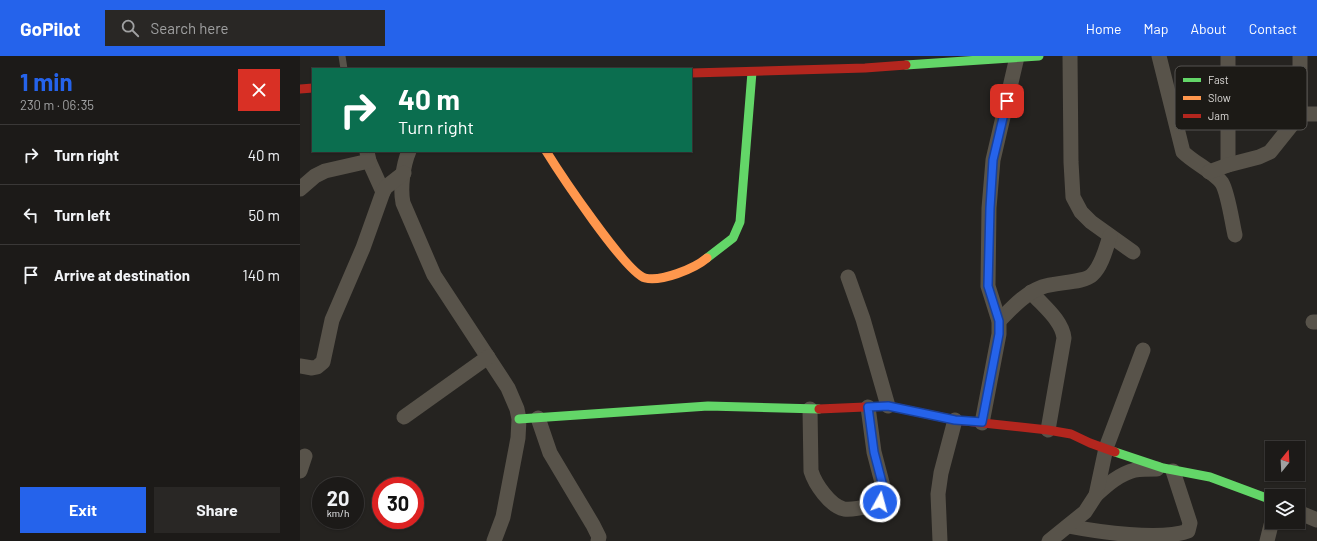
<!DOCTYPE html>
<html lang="en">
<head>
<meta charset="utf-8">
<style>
	:root { --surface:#1c1a18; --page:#292725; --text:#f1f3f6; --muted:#a0a1a2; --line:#3a3837; --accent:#2563eb }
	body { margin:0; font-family:Barlow,sans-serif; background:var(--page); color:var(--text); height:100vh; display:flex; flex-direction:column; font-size:15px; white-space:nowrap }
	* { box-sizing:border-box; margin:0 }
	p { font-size:13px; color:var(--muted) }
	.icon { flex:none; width:22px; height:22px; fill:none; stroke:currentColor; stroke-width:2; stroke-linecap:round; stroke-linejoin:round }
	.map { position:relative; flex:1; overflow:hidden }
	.panel { display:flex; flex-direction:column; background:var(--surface); width:300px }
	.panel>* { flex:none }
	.guide { position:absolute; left:12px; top:12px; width:380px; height:84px; border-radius:0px; box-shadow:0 1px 3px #0004,0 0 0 1px var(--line); background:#0b6e4f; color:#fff; overflow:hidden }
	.needle { width:26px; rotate:18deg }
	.buttons { position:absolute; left:965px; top:385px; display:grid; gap:8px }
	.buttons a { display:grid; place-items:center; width:40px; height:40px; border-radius:0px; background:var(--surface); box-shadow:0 1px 3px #0004,0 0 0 1px var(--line); font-size:20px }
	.speed { position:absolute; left:12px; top:421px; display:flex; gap:8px; font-size:20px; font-weight:700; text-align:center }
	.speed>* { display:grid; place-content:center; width:52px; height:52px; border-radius:50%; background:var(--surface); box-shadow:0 1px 3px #0004,0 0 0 1px var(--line); line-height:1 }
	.speed small { font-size:10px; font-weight:400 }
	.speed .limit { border:6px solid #d22; background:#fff; color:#111 }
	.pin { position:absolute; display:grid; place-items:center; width:34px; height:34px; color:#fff; margin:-17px; border-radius:8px; box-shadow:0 2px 6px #0006 }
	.me { position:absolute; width:44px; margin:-22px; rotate:7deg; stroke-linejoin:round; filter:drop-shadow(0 0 3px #0008) }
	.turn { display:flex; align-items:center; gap:14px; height:84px; padding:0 20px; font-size:18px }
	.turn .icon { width:52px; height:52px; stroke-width:2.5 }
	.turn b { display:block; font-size:28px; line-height:34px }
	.round { display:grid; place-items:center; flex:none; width:42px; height:42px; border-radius:0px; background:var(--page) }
	.head { display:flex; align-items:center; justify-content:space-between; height:68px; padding:0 20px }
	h1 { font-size:24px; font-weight:700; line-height:30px; color:var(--accent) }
	.cta { display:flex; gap:8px; margin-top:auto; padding:8px 20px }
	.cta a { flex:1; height:46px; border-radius:0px; background:var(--accent); color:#fff; font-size:16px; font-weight:700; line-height:46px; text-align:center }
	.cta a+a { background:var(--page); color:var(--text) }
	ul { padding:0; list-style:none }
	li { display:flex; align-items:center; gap:12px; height:60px; padding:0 20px; border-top:1px solid var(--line) }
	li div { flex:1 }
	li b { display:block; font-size:15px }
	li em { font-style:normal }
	header { display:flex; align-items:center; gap:24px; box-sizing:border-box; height:56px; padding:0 20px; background:var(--accent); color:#fff }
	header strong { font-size:19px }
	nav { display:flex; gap:22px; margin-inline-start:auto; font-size:14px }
	.search { width:280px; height:36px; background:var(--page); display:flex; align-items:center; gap:10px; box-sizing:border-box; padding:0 14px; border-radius:0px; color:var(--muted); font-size:15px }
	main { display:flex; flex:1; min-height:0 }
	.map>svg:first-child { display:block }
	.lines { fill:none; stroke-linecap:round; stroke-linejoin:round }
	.lane { stroke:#58534a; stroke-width:7 }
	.street { stroke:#58534a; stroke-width:15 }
	.fast { stroke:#63d668; stroke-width:9 }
	.slow { stroke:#ff974d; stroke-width:9 }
	.jam { stroke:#b3261e; stroke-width:9 }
	.route-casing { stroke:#184099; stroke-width:10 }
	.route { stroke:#2563eb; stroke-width:7 }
	.key { fill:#1c1a16; stroke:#555350; stroke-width:1 }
	.key-label { font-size:11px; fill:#dbd9d6 }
</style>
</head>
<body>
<header>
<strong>GoPilot</strong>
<div class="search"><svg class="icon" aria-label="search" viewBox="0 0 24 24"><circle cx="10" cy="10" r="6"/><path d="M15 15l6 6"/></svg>Search here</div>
<nav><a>Home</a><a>Map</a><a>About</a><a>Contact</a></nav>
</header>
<main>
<section class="panel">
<div class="head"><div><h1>1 min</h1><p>230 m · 06:35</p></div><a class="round" style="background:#d93025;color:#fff"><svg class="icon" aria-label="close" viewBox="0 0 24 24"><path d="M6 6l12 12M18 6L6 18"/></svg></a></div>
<ul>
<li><svg class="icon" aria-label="right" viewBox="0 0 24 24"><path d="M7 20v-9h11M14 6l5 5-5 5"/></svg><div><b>Turn right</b></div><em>40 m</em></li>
<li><svg class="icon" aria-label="left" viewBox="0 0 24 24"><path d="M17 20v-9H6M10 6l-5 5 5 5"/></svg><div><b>Turn left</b></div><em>50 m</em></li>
<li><svg class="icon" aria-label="arrive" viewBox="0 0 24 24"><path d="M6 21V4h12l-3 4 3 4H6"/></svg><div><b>Arrive at destination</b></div><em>140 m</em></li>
</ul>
<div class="cta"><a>Exit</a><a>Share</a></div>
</section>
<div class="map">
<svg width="1017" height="485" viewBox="0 0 1017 485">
	<rect width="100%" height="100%" fill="#252320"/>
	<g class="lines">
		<polyline class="lane" points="42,0 44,13"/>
		<g class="street">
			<polyline points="770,0 771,106 773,141 781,156 791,166 833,196"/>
			<path d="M859,0L883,96C894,107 914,116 922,127C928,137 932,166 935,179"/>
			<polyline points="999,58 1017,58"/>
			<path d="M109,95C103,109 100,132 103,147L134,219L208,332L217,353L219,363L218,382L203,461L194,485"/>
			<polyline points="67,96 69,105 83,136"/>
			<polyline points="928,109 928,0"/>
			<polyline points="909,116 928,109 959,101 970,96 998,61 1000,54 1000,0"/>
			<polyline points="0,133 15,120 25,115 69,105"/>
			<polyline points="548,221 563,263 588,350"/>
			<path d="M731,236C743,250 762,264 764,282L748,374"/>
			<path d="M699,265C712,252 724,238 742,231C754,226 784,227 792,219C802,210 806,192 810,180"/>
			<polyline points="1013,266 1017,266"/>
			<polyline points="0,310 12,312 17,311 23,306 32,264 63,192 83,136 86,131 104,117"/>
			<path d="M510,353L511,415C515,428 530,450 544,453C553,454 561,452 569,450C577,448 583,447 585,438L574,396L568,351"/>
			<polyline points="104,361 188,301"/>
			<polyline points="238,362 250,397 293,469 299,481 298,485"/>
			<polyline points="682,367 699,278 699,265 688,230 689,152 693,104 717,1"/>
			<polyline points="0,415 5,400"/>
			<path d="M796,439C807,429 819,418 835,414C842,413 850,413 857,413"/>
			<polyline points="998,456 1017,464"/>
			<path d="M768,470C799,476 860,485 888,475L890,467L873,415"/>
			<polyline points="640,485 638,438 641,417 655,364"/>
			<polyline points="749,485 785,456 796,439 806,392 843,294"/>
			<polyline points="967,485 972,465"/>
		</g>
		<g class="fast">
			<polyline points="606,9 739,0"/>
			<polyline points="407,202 433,182 440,166 452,16"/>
			<polyline points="219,363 408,350 519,353"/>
			<polyline points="815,396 863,412 910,421 972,444"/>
		</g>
		<path class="slow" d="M246,95C259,116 326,217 345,222C361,226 394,213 407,202"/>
		<g class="jam">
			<polyline points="391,17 565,12 606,9"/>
			<polyline points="0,33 13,32"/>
			<polyline points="519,353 588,350 655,364 748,374 771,378 790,387 815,396"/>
		</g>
	</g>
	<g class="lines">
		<g class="route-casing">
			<polyline id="route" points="580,446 584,442 585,438 574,396 568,351 588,350 655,364 682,366 699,278 699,265 688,230 690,152 693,104 707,45"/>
		</g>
		<use href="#route" class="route"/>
	</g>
	<rect x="875" y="10" width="132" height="64" rx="6" class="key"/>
	<rect x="883" y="22" width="18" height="4" fill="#63d668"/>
	<rect x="883" y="40" width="18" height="4" fill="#ff974d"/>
	<rect x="883" y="58" width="18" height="4" fill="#b3261e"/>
	<g class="key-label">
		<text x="908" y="28">Fast</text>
		<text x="908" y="46">Slow</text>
		<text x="908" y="64">Jam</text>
	</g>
</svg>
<div class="buttons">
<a><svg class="needle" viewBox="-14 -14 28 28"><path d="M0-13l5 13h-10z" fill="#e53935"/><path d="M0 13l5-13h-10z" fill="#a0a1a2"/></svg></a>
<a><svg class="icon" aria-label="layers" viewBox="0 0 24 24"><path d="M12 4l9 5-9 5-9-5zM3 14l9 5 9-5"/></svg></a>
</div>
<div class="speed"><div>20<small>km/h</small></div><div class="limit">30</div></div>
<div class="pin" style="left:707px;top:45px;background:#d93025"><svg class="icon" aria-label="arrive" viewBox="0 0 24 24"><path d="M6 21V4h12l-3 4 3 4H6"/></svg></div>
<svg class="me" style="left:580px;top:446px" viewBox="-20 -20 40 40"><circle r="17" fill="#2563eb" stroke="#fff" stroke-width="3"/><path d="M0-11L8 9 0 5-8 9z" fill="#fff"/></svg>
<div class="guide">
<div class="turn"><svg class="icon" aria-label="right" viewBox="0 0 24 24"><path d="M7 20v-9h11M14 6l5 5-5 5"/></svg><div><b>40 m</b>Turn right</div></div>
</div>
</div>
</main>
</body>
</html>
